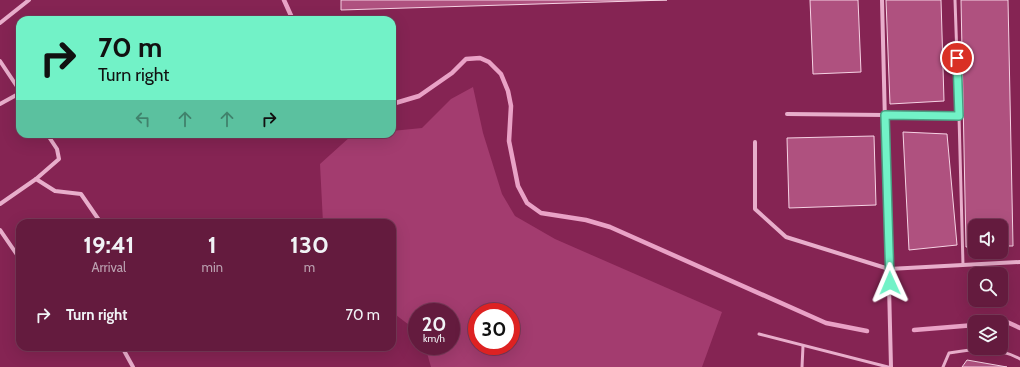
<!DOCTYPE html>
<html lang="en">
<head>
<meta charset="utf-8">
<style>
	:root { --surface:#641b3e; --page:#6c2849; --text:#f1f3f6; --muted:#bba1b0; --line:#783958 }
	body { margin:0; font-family:Cabin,sans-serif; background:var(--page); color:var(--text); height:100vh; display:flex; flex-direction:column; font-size:15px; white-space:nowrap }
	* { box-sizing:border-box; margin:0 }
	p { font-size:13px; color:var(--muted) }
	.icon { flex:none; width:22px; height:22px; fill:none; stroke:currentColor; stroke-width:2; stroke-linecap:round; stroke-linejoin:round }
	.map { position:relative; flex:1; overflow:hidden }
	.sheet { position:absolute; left:16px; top:219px; width:380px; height:132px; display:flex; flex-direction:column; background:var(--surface); border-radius:12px; box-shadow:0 4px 16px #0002,0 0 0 1px var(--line) }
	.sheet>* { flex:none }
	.hud { position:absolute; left:16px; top:16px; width:380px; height:122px; border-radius:12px; box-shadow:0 4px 16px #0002,0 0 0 1px var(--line); background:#72f2c7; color:#111; overflow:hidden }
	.tools { position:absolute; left:968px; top:219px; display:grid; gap:8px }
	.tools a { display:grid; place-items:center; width:40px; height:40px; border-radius:8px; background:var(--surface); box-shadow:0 4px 16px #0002,0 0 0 1px var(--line); font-size:20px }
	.speed { position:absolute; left:408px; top:303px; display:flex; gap:8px; font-size:20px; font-weight:700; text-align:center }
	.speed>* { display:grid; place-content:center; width:52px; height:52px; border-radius:50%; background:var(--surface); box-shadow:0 4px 16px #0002,0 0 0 1px var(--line); line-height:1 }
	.speed small { font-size:10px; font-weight:400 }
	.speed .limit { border:6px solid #d22; background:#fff; color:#111 }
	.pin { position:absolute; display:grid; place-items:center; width:34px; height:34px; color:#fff; margin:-17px; border:2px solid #fff; border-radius:50%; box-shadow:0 1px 4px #0007 }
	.me { position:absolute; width:44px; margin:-22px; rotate:359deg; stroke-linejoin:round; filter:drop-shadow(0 0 3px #0008) }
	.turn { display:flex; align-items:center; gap:14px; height:84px; padding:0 16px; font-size:18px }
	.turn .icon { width:52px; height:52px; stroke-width:2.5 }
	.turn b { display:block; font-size:28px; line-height:34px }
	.lanes { display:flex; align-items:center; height:38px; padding:0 16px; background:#0003; justify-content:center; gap:20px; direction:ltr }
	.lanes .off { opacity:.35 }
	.eta { display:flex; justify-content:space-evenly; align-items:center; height:68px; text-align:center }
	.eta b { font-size:24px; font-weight:700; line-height:28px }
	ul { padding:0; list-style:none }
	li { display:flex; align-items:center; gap:12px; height:56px; padding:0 16px }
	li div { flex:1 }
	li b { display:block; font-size:15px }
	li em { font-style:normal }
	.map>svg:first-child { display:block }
	.green { fill:#a33c6f; fill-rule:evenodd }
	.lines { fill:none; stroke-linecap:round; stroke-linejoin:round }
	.stream { stroke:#e9a2c6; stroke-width:4.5 }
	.building { fill:#af517f; stroke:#f6d2e4 }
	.lane { stroke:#e8aecb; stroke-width:3 }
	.street { stroke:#e8aecb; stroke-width:4 }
	.route-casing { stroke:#4a9d81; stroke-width:10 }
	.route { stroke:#72f2c7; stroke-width:7 }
</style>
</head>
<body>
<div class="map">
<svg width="1020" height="367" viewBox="0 0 1020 367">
	<rect width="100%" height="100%" fill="#852453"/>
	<path class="green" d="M473,87L483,133L502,194L515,216L555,239L722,312L702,367H431L425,346H451V312H417V331L392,312V223H323L320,164L351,136L392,134V131L422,128L451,99ZM477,312H511V346H477Z"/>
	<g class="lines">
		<g class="stream">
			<polyline points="284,0 293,20"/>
			<polyline points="392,104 419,96 452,73 466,59 480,58 489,62 501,74 508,91 511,106 509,141 518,186 527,203 541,213 586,220 610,227 826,323 867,331"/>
			<polyline points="1001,323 1007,322 1020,328"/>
			<polyline points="914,330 975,325"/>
		</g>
	</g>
	<g class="building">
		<polygon points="341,0 667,0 341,10"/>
		<polygon points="810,0 858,0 861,72 813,74"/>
		<polygon points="886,0 941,0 944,101 890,104"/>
		<polygon points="961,0 1008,0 1013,246 1001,246 1001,226 975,226 975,247 966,247"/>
		<polygon points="903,132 947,134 957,245 909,250"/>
		<polygon points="874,136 876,205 789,208 787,138"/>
		<polygon points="967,360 1007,367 962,367"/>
	</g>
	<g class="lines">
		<g class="lane">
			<polyline points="885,115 959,116 955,0"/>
			<polyline points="959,116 963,265"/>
			<polyline points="759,334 888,367"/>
			<polyline points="802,367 803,346"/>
			<path d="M943,367L949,353C974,349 997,346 1020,359"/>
		</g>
		<g class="street">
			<polyline points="882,0 891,367"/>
			<polyline points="0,23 29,0"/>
			<polyline points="0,61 20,91"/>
			<polyline points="0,104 20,93"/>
			<polyline points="787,114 885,115"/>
			<polyline points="755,142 755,209 786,237 889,269 1020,262"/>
			<polyline points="36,179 55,191 81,194 101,223"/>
			<polyline points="0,204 36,179 59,159 57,149 47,134"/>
			<polyline points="0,230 20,259"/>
			<polyline points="122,347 133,367"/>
		</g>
	</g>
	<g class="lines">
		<g class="route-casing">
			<polyline id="route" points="890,283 885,115 959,116 957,58"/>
		</g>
		<use href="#route" class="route"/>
	</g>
</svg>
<div class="tools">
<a><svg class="icon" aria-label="sound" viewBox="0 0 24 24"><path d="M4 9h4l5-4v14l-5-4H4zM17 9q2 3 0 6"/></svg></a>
<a><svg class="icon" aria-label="search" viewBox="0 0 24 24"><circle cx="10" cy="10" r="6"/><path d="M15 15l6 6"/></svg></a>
<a><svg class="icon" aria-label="layers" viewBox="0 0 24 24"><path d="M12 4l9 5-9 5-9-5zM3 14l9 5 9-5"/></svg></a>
</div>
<div class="speed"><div>20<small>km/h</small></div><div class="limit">30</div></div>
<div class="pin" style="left:957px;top:58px;background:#d93025"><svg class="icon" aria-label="arrive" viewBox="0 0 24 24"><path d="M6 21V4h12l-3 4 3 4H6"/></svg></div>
<svg class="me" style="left:890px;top:283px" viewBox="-20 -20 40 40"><path d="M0-17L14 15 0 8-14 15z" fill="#72f2c7" stroke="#fff" stroke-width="4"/></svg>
<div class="hud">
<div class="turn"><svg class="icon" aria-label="right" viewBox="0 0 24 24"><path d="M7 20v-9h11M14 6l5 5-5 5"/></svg><div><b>70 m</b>Turn right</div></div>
<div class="lanes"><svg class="icon off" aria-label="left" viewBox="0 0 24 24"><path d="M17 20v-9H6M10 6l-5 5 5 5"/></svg><svg class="icon off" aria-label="ahead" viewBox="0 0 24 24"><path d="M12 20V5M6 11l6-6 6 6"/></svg><svg class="icon off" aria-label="ahead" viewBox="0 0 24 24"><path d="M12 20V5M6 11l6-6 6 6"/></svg><svg class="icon" aria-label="right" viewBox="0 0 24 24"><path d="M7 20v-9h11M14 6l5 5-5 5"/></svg></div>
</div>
<section class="sheet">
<div class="eta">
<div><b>19:41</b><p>Arrival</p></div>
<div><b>1</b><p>min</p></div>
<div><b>130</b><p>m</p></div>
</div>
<ul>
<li><svg class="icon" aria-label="right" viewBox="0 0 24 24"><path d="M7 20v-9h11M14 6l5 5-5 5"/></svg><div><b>Turn right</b></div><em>70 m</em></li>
</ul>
</section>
</div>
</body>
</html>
